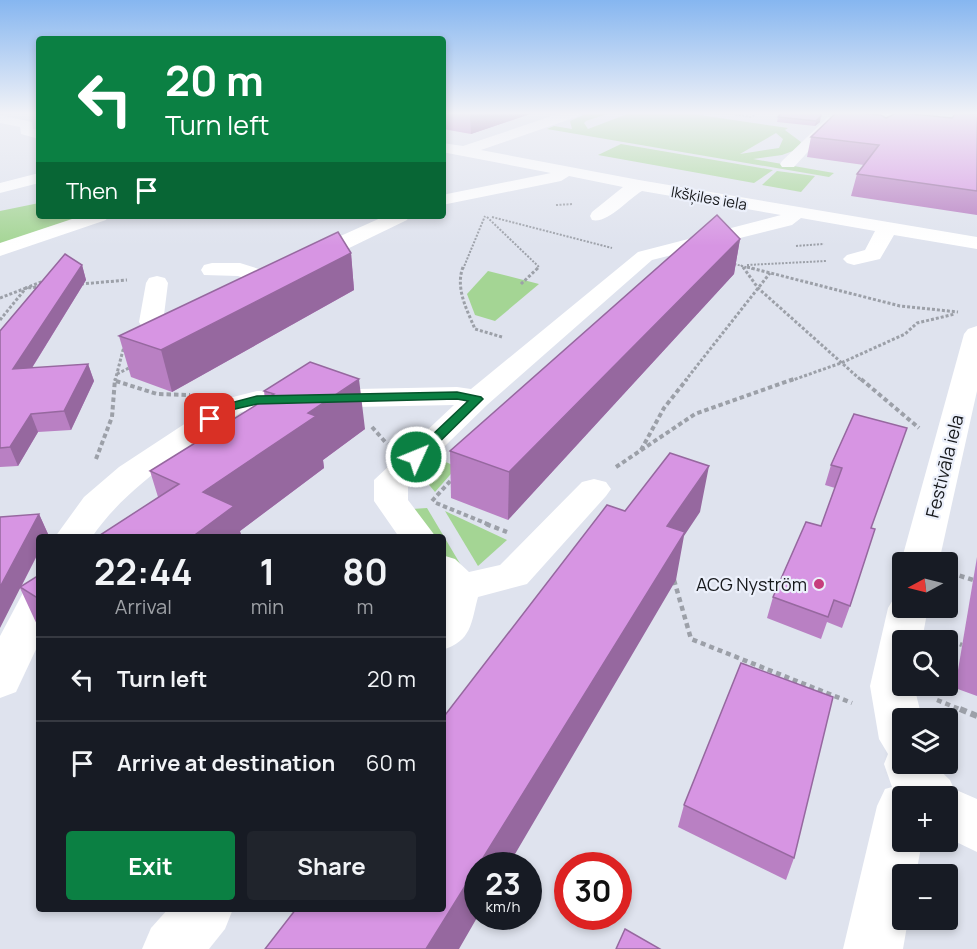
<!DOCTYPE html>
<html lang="en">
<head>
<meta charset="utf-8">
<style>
	:root { --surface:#171b24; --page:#20242c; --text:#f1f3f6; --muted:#9ea1a6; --line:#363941; --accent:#0b8043 }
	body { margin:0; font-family:Manrope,sans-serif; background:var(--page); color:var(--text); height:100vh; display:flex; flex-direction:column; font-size:22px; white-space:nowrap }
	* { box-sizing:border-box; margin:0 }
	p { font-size:20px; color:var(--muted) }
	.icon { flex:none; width:33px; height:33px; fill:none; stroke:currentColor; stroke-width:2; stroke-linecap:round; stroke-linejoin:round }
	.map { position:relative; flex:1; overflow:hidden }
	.details { position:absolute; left:36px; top:534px; width:410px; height:378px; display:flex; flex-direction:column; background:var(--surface); border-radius:6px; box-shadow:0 3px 9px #0003 }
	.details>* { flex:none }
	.guide { position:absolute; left:36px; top:36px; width:410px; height:183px; border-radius:6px; box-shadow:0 3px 9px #0003; background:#0b8043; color:#fff; overflow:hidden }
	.needle { width:39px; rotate:263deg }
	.controls { position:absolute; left:892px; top:552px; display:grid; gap:12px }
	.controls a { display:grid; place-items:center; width:66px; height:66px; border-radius:6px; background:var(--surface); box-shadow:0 3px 9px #0003; font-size:30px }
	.speed { position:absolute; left:464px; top:852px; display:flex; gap:12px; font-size:30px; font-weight:700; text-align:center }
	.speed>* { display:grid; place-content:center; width:78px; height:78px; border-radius:50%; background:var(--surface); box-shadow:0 3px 9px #0003; line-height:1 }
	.speed small { font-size:15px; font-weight:400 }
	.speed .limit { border:9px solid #d22; background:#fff; color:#111 }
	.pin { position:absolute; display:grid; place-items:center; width:51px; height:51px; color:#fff; margin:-26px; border-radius:12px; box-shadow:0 3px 9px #0006 }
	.me { position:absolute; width:66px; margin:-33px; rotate:46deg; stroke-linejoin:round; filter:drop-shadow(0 0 4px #0008) }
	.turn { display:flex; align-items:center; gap:21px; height:126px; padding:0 30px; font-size:27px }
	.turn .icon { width:78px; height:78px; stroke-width:2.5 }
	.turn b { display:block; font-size:42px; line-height:51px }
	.then { display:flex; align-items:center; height:57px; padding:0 30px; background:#0003; gap:12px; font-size:22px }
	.eta { display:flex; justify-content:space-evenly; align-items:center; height:102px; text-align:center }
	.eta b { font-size:36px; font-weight:700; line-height:42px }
	.cta { display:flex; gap:12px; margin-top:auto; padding:12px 30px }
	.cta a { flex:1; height:69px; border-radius:6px; background:var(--accent); color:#fff; font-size:24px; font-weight:700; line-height:69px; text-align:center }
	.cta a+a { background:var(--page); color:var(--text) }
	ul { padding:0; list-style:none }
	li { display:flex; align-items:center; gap:18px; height:84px; padding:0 30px; border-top:2px solid var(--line) }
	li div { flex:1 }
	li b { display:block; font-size:22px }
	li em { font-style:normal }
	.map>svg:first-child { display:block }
	.green { fill:#a4d594; fill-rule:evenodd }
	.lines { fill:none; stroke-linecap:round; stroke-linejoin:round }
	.path-far5 { stroke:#9ca0a8; stroke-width:1.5; stroke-dasharray:2 1.5; stroke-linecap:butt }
	.path-far4 { stroke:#9ca0a8; stroke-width:2; stroke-dasharray:2 1.5; stroke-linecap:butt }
	.path-far3 { stroke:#9ca0a8; stroke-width:3; stroke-dasharray:3 2; stroke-linecap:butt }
	.path-far2 { stroke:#9ca0a8; stroke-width:4; stroke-dasharray:4.5 3; stroke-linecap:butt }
	.path-far1 { stroke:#9ca0a8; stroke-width:4.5; stroke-dasharray:5 4; stroke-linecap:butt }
	.path { stroke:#9ca0a8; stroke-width:6; stroke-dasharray:7 4.5; stroke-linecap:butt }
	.minor { fill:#fff; fill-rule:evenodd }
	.wall { fill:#b980c3 }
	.shaded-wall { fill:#96689f }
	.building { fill:#d795e3; stroke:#96689f; stroke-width:1.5 }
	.route { fill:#0b8043; stroke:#07532c; stroke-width:1.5 }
	.poi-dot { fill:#c63e7c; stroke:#ecf0fb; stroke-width:2 }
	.labels { text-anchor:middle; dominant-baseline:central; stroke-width:4.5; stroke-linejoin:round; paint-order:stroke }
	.far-street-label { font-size:15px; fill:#17191c; stroke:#ecf0fb }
	.street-label { font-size:18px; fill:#17191c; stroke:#ecf0fb }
	.poi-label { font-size:18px; fill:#17191c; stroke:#ecf0fb; text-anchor:end }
</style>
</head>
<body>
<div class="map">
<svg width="977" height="949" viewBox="0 0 977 949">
	<rect width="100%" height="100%" fill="#dfe3ee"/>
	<g class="green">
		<path d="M588,113H610L586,121L584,123L588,129L630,113H686L788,128L785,130L801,142L798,149L782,155L753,159L834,173L829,177L547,129L554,126L572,129L570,121ZM776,133L783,139L779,148L740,154Z"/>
		<polygon points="621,144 773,170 754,183 598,155"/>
		<polygon points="777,171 815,176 801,192 762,185"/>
		<polygon points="39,203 39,216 86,216 0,244 0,211"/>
		<polygon points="488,271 539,284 495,321 475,315 467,294"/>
		<polygon points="428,454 457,467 435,492 416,469"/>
		<polygon points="427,508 462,567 443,557 442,537 430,537 412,509"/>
		<polygon points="445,511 507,540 478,566"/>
	</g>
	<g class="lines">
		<polyline class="path-far5" points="725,113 751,117 758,113"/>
		<g class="path-far4">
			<polyline points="556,205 573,204"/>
			<polyline points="487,217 539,267 537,269"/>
			<polyline points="492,217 612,248"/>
			<polyline points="796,246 824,244"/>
			<polyline points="731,263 753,269"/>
			<polyline points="741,265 744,269"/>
			<polyline points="747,265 826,261"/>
			<polyline points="463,269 485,216"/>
		</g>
		<g class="path-far3">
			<path d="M463,267C455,288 467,310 475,329L502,337"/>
			<polyline points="743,267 758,288 862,381"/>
			<polyline points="747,267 900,306 958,312"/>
			<polyline points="81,284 127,280"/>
			<polyline points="521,284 539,267"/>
			<polyline points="0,298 26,288 40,287"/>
			<polyline points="0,320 26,288 46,280"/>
			<polyline points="117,374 133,366"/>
			<polyline points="115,381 123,350 126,349"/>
			<polyline points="685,381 770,273"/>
			<polyline points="790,381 841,363 905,334 917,323 955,314"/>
		</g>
		<g class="path-far2">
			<polyline points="861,379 919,428"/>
			<polyline points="116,381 157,394 190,395"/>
			<polyline points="372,427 387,444"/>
			<polyline points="641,450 664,408 687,379"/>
			<polyline points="96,459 112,417 115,379"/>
			<polyline points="616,467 695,414 794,379"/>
			<polyline points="432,501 453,478"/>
			<polyline points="436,503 490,525"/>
		</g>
		<g class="path-far1">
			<polyline points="486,524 507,532"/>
			<polyline points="951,573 973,580"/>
			<polyline points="674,580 691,639 852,703"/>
			<polyline points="943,638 962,645"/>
			<polyline points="937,700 964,711"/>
		</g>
		<polyline class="path" points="960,709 977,716"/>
		<g class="minor">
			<path d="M561,113H581L579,116L481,150L639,180L977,237V249L894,235L880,259L854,265L847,263L843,259L847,255L865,250L875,231L801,218L792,225L652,260L487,405L408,482V500L436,537H399L374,501V480L454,405L257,409L241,412C188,450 129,483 92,537H55L84,497L119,467L221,400L257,391L457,387L471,389L638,252L781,215L642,191C628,199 608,224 592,220L590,216L592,212L623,187L569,176L561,181L442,205V195L551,173L442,152V143L463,146Z"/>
			<path d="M855,113L899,114L906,118C894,129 854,114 837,124C826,130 804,157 794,167H782L780,164L782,161L828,117Z"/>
			<polygon points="0,115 32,122 33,129 39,130 39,139 21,134 20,127 0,123"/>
			<polygon points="39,173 39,183 0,193 0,183"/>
			<polygon points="81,216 108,216 106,220 0,256 0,243"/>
			<polygon points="385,216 409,216 407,220 312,266 304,267 296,266 293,261 296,256"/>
			<polygon points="212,263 240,263 275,274 278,279 275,284 267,286 238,276 204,275 201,270 204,265"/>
			<path d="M157,276L165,278L168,283L164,315L192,307L201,309L204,314C192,331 161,332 142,327L139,322L146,283L149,278Z"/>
			<polygon points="977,326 977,391 939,562 903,562 903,565 901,562 964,334 968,329"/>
			<path d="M594,479L606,482L611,489L606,496L527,584L478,597C471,623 472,641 442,650V555L455,559L469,572L500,565L582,482Z"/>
			<polygon points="39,585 39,643 16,692 0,698 0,636 25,589"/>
			<polygon points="903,595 903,608 928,608 922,640 903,640 903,686 914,686 922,718 903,718 903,764 933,764 950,780 954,789 977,799 977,852 948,838 948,796 903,796 903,842 922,842 916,874 903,874 903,920 908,920 903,949 843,949 877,806 885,789 892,787 884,764 888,754 879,739 870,686 888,608 894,598"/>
			<polygon points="168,909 233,909 225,929 209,949 142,949 151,928"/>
		</g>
	</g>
	<g class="wall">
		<polygon points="442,113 533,113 471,134 443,129"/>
		<polygon points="781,113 820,122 815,126 777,122 778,117"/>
		<polygon points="956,113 977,113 977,215 851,196 857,174 864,165 807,157 811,137 886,118 952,118"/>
		<polygon points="740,239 734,274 508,520 451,498 450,451"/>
		<polygon points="351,253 354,290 172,392 131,377 119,336"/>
		<polygon points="82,265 86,280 32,368 88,364 94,381 71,430 38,432 18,466 0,467 0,331"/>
		<polygon points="264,391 365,429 323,460 324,468 240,531 158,497 150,471 265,400"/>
		<polygon points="854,414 871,528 850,606 842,628 827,622 821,639 767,618 773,597 821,526 835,488 825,485 831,465"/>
		<polygon points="39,514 48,534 21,587 39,575 39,629 20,588"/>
		<polygon points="977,557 977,696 955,688"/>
		<polygon points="684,805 794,858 786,880 678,827"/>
	</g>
	<g class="shaded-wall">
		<polygon points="470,113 533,113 471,134"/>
		<polygon points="821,116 820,122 815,126 816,121"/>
		<polygon points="740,239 734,274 508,520 509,472"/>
		<polygon points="351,253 354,290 172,392 161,350"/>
		<polygon points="82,265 86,280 20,387 13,369"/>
		<polygon points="88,364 94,381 71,430 64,411"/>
		<polygon points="359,379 365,429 323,460 324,468 240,531 242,537 192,537 203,492 308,413"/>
		<polygon points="31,414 38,432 18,466 10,447"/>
		<polygon points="709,466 700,512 684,536 676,580 508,866 478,866 667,526"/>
		<polygon points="39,514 48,534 46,537 39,537 39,551 0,628 0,587"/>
		<polygon points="477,867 477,916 478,916 459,949 426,949"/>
	</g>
	<g class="building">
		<polygon points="781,113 821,113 821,116 816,121 778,117"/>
		<polygon points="836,113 859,113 881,115 886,118 897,113 902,113 952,118 956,113 977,114 977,191 857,174 879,145 811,137"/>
		<polygon points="717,215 740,239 509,472 450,451"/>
		<polygon points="338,232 351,253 161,350 119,336"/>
		<polygon points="65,254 82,265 13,369 88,364 64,411 31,414 10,447 0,448 0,331"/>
		<polygon points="310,362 359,379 308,413 316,416 203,492 234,506 192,537 97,537 179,484 150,471 274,394 264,391"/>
		<polygon points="854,414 907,428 871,528 875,529 850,606 834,600 828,617 773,597 806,522 821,526 842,468 831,465"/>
		<polygon points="670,453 709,466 667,526 685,532 478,866 477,866 477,867 426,949 265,949 296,909 442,909 442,719 607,505 625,511"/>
		<polygon points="39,514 0,587 0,517"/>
		<polygon points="39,575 39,599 20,587"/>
		<polygon points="741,663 833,697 794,858 684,805"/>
		<polygon points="625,929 660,949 616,949"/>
	</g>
	<linearGradient id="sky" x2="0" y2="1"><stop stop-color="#86b6f0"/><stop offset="0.46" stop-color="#f1f2f7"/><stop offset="1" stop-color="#f1f2f7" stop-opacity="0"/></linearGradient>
	<rect width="977" height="246" fill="url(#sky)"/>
	<polygon class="route" points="457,392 481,397 483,399 421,460 412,460 410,457 412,454 468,401 457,399 257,404 235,409 214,422 205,422 203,419 227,404 257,396"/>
	<circle class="poi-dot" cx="819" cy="584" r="6"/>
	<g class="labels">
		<g class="far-street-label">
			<text transform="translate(709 198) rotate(10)">Ikšķiles iela</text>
		</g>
		<g class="street-label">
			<text transform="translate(944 466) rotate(-76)">Festivāla iela</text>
		</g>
		<g class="poi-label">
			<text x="807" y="584">ACG Nyström</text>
		</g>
	</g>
</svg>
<div class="controls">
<a><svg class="needle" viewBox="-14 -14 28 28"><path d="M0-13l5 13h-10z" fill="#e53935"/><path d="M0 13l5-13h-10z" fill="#9ea1a6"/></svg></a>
<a><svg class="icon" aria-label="search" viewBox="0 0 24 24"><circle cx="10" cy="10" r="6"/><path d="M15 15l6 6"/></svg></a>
<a><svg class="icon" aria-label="layers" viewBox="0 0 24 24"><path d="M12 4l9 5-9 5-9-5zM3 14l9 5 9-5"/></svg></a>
<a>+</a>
<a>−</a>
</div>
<div class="speed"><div>23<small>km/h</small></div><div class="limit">30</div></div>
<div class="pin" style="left:210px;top:419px;background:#d93025"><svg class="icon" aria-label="arrive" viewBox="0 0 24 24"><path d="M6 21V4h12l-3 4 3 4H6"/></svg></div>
<svg class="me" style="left:416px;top:457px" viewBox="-20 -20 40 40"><circle r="17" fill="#0b8043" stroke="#fff" stroke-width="3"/><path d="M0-11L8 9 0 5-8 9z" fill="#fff"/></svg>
<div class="guide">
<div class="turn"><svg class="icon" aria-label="left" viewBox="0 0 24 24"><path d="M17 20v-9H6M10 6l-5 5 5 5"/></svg><div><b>20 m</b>Turn left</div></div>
<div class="then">Then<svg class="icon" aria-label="arrive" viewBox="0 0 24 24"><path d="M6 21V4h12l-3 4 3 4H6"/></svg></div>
</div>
<section class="details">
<div class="eta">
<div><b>22:44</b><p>Arrival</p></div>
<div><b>1</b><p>min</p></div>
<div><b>80</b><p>m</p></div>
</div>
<ul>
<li><svg class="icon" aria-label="left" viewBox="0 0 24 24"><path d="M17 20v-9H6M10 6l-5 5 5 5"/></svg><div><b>Turn left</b></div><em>20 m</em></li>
<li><svg class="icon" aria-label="arrive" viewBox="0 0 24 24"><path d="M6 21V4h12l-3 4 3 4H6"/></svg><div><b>Arrive at destination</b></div><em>60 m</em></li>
</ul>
<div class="cta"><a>Exit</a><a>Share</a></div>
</section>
</div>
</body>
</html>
